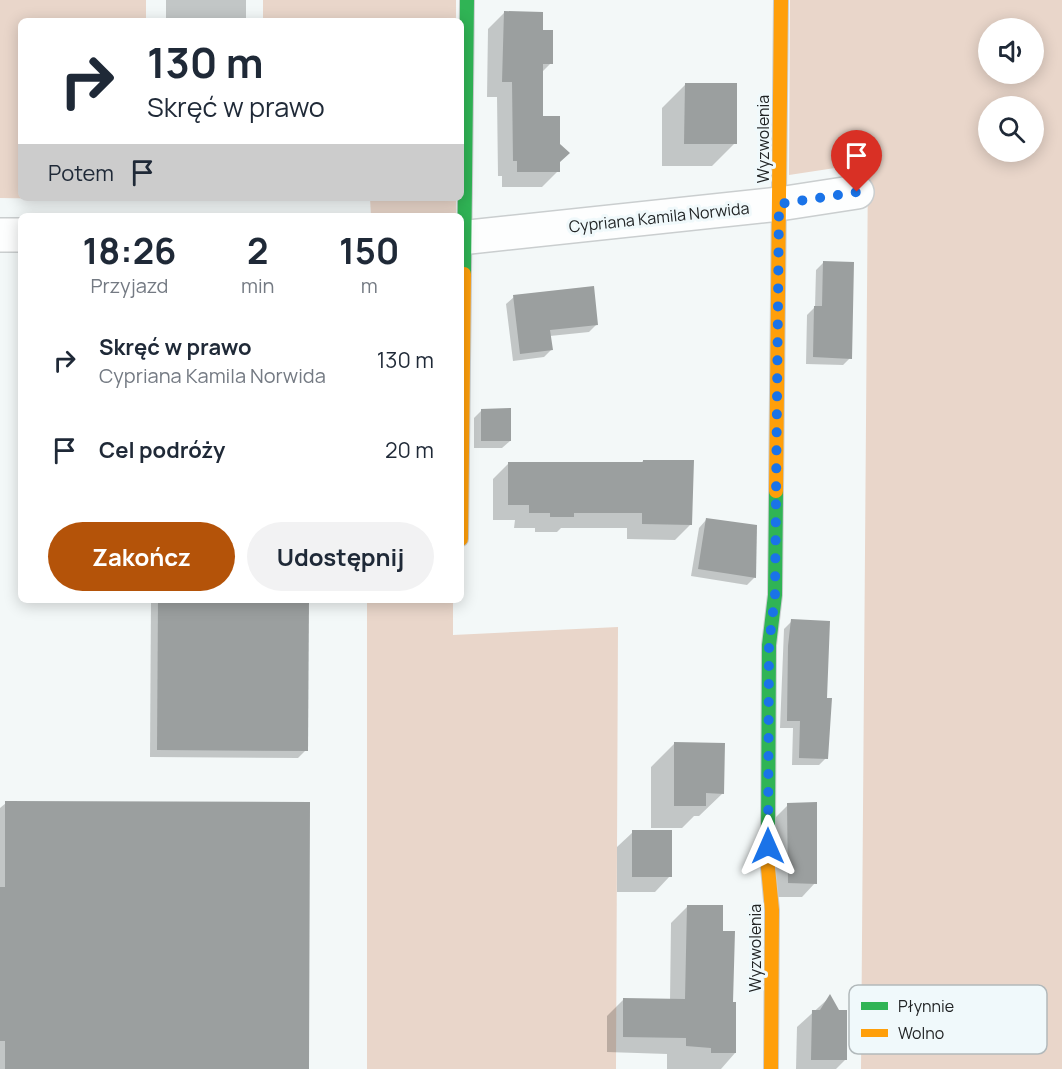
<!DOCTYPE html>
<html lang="pl">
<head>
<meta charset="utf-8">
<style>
	:root { --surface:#fff; --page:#f2f2f3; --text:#1f2937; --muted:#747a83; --accent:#b45309 }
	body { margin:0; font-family:Manrope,sans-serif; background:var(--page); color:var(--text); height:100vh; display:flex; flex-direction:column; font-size:22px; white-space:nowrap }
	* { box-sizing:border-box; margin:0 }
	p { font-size:20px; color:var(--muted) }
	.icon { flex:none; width:33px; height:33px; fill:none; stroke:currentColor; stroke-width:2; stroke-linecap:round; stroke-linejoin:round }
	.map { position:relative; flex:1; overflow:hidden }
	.sheet { position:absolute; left:18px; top:213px; width:446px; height:390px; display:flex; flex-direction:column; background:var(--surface); border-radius:9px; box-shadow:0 3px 15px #0003 }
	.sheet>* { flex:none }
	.banner { position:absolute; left:18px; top:18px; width:446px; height:183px; border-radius:9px; box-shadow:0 3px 15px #0003; background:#fff; color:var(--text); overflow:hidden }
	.buttons { position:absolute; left:978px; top:18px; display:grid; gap:12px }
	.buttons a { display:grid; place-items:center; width:66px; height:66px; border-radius:50%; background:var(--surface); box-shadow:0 3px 15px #0003; font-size:30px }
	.pin { position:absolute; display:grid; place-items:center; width:51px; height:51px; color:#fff; margin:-62px -26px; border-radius:50% 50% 50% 0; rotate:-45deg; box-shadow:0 0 6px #0007 }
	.pin .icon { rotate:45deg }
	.me { position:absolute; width:66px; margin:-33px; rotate:0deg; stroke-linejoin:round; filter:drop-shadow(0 0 4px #0008) }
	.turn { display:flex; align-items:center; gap:21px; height:126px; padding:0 30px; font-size:27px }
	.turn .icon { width:78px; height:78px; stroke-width:2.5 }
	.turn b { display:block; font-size:42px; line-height:51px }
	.then { display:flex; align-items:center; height:57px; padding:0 30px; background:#0003; gap:12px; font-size:22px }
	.eta { display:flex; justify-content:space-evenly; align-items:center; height:102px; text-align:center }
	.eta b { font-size:36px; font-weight:700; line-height:42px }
	.primary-button { display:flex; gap:12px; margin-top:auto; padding:12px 30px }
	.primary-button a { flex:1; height:69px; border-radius:36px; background:var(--accent); color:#fff; font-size:24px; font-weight:700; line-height:69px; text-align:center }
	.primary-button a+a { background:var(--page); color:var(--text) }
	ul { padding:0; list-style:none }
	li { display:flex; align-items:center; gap:18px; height:90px; padding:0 30px }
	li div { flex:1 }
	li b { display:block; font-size:22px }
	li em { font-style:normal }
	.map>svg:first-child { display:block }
	.green { fill:#e9d6ca; fill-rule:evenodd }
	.shadow { fill:#0003 }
	.building { fill:#9b9f9f }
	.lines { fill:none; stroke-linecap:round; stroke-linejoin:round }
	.street-casing { stroke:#cacecf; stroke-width:36 }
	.fast-casing { stroke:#cacecf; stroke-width:16 }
	.slow-casing { stroke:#cacecf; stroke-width:16 }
	.street { stroke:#fdfefe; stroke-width:33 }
	.fast { stroke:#30b455; stroke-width:14 }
	.slow { stroke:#ff9f0a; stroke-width:14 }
	.route { stroke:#1a73e8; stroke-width:10; stroke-dasharray:0 18 }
	.labels { text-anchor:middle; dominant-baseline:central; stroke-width:6; stroke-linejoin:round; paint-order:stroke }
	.street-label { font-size:16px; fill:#212425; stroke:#f0f9fb }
	.key { fill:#f0f9fb; stroke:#b2b9bb; stroke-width:1.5 }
	.key-label { font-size:16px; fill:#212425 }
</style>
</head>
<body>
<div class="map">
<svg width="1062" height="1069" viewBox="0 0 1062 1069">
	<rect width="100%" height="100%" fill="#f3f8f8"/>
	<g class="green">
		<polygon points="0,0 146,0 146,21 21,21 21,198 134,198 132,200 0,198"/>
		<rect x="263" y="0" width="193" height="21"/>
		<path d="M790,0H1062V1069H861L868,163L789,175ZM988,28H1034V74H988ZM988,106H1034V152H988Z"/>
		<polygon points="370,198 262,199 456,198 456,215 371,216"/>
		<polygon points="367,600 453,600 453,635 618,627 616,1069 367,1069"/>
	</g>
	<g class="shadow">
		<rect x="166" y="0" width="80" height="21"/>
		<polygon points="504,13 542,31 551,63 541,73 541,117 558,163 558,171 542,187 502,187 502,176 498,176 497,97 487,97 488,29"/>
		<polygon points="685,85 735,143 712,166 662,166 662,108"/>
		<polygon points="823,263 850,358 843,365 806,364 807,315 815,307 816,270"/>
		<polygon points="514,297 597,324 589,332 550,336 551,350 544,357 513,361 506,304"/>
		<polygon points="482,410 510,441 502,448 474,448 474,418"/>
		<polygon points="643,461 691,524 675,540 627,539 627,528 561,528 557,532 535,532 535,528 514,528 515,520 493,520 493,479 509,463 640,464"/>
		<polygon points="706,520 755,577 747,585 691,576 699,528"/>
		<polygon points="151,600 307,600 306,750 298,758 150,757"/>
		<polygon points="792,621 826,699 826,758 819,765 792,765 793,728 780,728 784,629"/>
		<polygon points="674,744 723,793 699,816 694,816 682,828 651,828 651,767"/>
		<polygon points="6,803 308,1069 0,1069 0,808"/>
		<polygon points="788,805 815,883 802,897 775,897 774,819"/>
		<polygon points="633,832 670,876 655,892 617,892 617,847"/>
		<polygon points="688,906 721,933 732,1004 735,1053 721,1069 667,1069 667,1054 607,1052 607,1016 624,999 670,1000 671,923"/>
		<polygon points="830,997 845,1060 836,1069 796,1069 797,1027"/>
	</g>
	<g class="building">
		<polygon points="504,11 543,12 543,30 553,30 553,64 543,64 543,116 560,116 560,144 570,153 560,162 560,172 517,172 517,161 513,161 512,82 502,82"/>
		<polygon points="685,83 737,83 737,144 684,144"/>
		<polygon points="823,261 854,262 852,359 813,357 814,306 822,306"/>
		<polygon points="594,286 598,325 550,330 553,350 520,354 513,295"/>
		<polygon points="511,408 511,441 481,441 481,409"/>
		<polygon points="643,460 694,460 692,525 642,524 642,513 574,513 574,517 550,517 550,513 529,513 529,505 508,505 508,462 643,462"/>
		<polygon points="706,518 757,525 756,578 698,569"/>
		<polygon points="158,600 309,600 308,751 157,750"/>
		<polygon points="791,619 830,621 827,698 832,698 828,759 799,758 800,721 787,721 788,646"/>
		<polygon points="674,742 725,743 724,794 706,793 706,806 674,806"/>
		<polygon points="5,801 310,802 309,1069 5,1069 5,1041 0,1041 0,887 5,887"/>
		<polygon points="817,802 817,884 788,883 787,803"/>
		<rect x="632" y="830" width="40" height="47"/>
		<polygon points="687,905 723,905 723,931 735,931 733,1002 736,1002 736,1053 711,1053 711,1048 686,1046 686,1038 623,1037 623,998 685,999"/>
		<polygon points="830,994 839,1010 847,1010 847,1060 811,1060 812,1010 820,1010"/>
	</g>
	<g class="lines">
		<g class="street-casing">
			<g id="street">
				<polyline points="0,235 21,235"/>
				<polyline points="460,238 779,204 857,192"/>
			</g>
		</g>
		<g class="fast-casing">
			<g id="fast">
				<polyline points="464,274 467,0"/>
				<polyline points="768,839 769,645 775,595 776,491"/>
			</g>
		</g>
		<g class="slow-casing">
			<g id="slow">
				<polyline points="776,491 781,0"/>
				<polyline points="461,539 464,274"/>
				<polyline points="768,839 768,868 772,910 771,1069"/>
			</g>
		</g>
		<use href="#street" class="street"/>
		<use href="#fast" class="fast"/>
		<use href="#slow" class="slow"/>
	</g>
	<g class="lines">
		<polyline class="route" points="768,846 769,645 775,595 779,204 857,192"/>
	</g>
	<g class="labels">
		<g class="street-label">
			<text transform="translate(763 139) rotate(-90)">Wyzwolenia</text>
			<text transform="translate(659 217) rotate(-6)">Cypriana Kamila Norwida</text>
			<text transform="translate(755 948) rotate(-90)">Wyzwolenia</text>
		</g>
	</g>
	<rect x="849" y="985" width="198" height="69" rx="9" class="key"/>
	<rect x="861" y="1002" width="27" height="8" fill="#30b455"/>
	<rect x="861" y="1029" width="27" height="8" fill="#ff9f0a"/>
	<g class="key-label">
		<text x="898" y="1012">Płynnie</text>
		<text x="898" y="1039">Wolno</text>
	</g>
</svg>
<div class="buttons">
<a><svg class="icon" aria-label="sound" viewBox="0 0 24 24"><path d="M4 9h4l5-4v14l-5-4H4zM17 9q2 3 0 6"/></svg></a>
<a><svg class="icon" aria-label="search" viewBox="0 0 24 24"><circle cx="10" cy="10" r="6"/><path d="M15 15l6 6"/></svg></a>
</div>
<div class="pin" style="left:857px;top:192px;background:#d93025"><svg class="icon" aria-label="arrive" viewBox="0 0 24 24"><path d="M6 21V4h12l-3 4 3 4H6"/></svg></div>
<svg class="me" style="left:768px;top:846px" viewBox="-20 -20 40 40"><path d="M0-17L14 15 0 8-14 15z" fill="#1a73e8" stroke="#fff" stroke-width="4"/></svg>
<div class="banner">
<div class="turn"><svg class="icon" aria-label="right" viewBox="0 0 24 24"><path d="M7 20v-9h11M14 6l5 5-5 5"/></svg><div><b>130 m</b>Skręć w prawo</div></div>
<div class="then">Potem<svg class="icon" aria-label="arrive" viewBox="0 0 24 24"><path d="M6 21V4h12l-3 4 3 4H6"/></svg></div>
</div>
<section class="sheet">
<div class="eta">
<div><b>18:26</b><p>Przyjazd</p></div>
<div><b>2</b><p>min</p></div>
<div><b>150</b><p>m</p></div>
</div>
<ul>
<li><svg class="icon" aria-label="right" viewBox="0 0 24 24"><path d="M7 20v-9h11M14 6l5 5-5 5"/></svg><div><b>Skręć w prawo</b><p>Cypriana Kamila Norwida</p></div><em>130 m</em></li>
<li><svg class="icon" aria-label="arrive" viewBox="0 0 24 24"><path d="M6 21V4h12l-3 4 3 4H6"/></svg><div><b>Cel podróży</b></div><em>20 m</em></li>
</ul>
<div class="primary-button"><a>Zakończ</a><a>Udostępnij</a></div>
</section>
</div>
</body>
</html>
